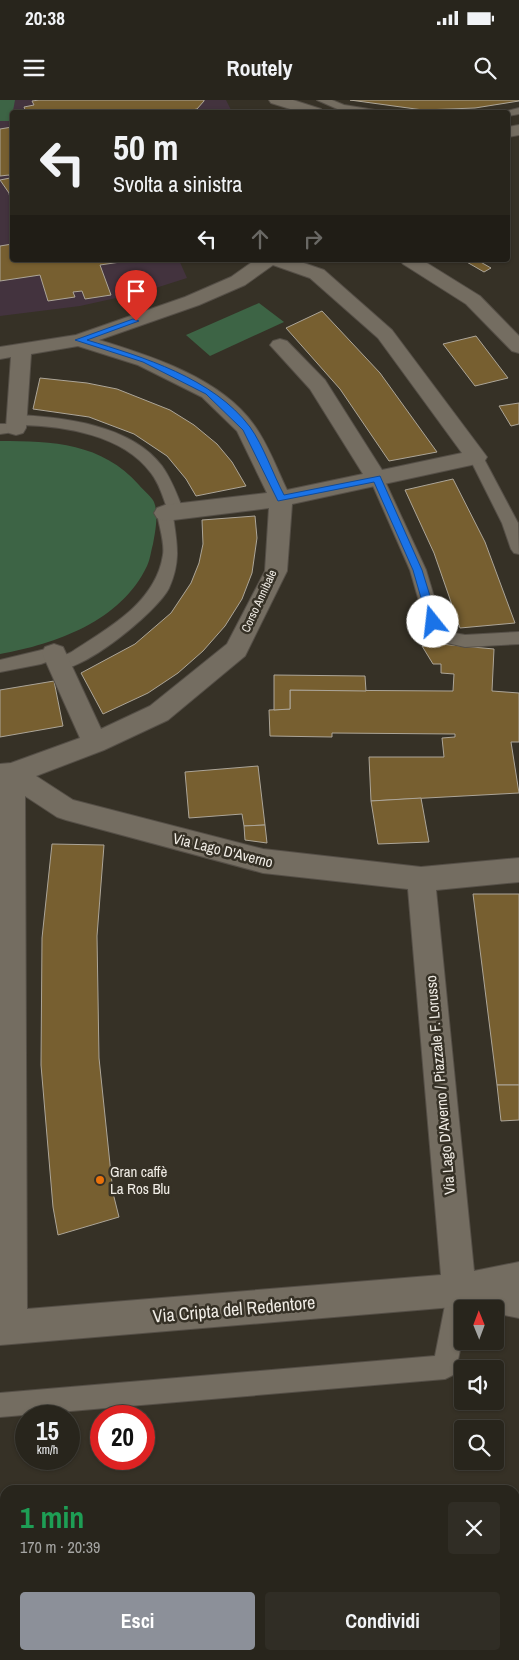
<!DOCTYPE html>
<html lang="it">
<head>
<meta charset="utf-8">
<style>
	:root { --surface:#28251c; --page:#302d25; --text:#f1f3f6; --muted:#a5a5a3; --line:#44423b; --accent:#8c9099 }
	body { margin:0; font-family:"Archivo Narrow",sans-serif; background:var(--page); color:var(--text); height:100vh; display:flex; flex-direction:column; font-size:19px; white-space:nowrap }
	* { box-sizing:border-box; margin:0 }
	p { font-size:16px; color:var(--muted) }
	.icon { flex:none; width:28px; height:28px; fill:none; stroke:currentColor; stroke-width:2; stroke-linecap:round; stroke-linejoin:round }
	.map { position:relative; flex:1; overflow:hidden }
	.side { position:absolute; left:0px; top:1385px; width:520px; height:175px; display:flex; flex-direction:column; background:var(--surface); border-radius:15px 15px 0 0; box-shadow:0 1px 4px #0004,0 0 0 1px var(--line) }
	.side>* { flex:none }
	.banner { position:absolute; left:10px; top:10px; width:500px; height:152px; border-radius:5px; box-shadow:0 1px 4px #0004,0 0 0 1px var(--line); background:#28251c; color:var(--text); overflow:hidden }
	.needle { width:32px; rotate:359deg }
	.fabs { position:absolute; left:454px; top:1200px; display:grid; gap:10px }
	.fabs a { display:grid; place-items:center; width:50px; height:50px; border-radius:5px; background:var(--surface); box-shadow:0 1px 4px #0004,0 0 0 1px var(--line); font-size:25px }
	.speed { position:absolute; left:15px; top:1305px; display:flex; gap:10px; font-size:25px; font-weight:700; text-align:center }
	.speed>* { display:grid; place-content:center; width:65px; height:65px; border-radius:50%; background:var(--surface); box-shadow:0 1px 4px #0004,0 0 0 1px var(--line); line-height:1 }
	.speed small { font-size:12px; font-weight:400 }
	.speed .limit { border:8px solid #d22; background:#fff; color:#111 }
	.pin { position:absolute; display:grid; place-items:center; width:42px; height:42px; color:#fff; margin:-51px -21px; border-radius:50% 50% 50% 0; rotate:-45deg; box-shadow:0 0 5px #0007 }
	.pin .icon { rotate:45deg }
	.me { position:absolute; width:55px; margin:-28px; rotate:344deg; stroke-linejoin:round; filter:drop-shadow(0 0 4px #0008) }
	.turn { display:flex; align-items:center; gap:18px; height:105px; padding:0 20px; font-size:22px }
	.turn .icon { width:65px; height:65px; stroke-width:2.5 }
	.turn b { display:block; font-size:35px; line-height:42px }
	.lanes { display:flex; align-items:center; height:48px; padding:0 20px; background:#0003; justify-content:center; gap:25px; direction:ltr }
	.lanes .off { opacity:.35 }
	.round { display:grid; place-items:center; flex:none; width:52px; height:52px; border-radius:5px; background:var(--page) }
	.summary { display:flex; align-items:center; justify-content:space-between; height:85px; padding:0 20px }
	h1 { font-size:30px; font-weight:700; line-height:38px; color:#1e9e55 }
	.cta { display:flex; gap:10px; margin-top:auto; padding:10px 20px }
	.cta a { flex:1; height:58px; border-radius:5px; background:var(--accent); color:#fff; font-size:20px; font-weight:700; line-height:58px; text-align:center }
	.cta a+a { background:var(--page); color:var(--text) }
	.status { display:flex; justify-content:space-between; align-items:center; height:35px; padding:0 25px; background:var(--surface); direction:ltr }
	.status svg { height:14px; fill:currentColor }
	header { display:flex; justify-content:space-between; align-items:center; height:65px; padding:0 20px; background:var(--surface); font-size:22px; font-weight:700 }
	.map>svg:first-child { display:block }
	.education { fill:#43333e }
	.green { fill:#3d6445 }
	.building { fill:#775f30; stroke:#aca598 }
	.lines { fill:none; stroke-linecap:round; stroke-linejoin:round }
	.lane-casing { stroke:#554f47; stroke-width:2 }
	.street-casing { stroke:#554f47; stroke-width:2 }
	.lane { fill:#746d61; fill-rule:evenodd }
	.street { fill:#746d61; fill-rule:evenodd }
	.route { fill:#1a73e8; stroke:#114b97 }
	.food-dot { fill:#e8710a; stroke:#363126; stroke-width:2 }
	.labels { text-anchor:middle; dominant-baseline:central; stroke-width:5; stroke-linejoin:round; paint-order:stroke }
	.far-street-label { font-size:12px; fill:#f0ece5; stroke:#363126 }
	.street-label { font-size:15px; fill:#f0ece5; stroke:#363126 }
	.poi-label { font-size:15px; fill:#f0ece5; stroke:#363126; text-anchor:start }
	.near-street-label { font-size:18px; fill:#f0ece5; stroke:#363126 }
</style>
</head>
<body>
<div class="status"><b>20:38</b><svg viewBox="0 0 49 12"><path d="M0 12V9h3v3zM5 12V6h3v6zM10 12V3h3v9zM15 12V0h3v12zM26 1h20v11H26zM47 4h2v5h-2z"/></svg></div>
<header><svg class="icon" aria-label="menu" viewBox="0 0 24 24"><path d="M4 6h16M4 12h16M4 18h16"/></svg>Routely<svg class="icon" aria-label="search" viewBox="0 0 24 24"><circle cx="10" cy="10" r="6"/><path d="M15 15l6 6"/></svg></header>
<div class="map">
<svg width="519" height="1560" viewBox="0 0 519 1560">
	<rect width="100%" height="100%" fill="#363126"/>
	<polygon class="education" points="0,0 226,0 232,12 12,12 12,160 179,160 187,178 143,192 80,206 0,216"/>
	<g class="green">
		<polygon points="0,0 15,0 11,21 0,21"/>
		<polygon points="259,203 284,222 210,256 186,235"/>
		<path d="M0,341C53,341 102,343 139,385C143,390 152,397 154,402C159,414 155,433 153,444C151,451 150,460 147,466C121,521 56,544 0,554Z"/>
	</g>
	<g class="building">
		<polygon points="39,0 204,0 204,1 197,9 181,12 57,12 56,10 26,12 24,7 34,5 32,1"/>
		<polygon points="350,0 519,0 519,1 475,8 423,10"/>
		<polygon points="12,27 12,109 9,93 0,80 10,78 9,75 0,76 0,29"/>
		<polygon points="12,144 12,160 134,160 100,165 111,195 85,199 82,191 73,192 75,197 48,201 40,175 0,181 0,146"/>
		<polygon points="467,160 477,160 491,168 484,172 465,161"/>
		<polygon points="322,211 380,273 437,352 389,361 340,289 286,228"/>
		<polygon points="476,236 508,278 475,286 443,244"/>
		<polygon points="40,278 87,283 117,289 170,310 194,325 217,344 232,362 246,386 196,396 186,379 167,356 134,334 89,317 33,309"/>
		<polygon points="519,303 519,324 511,326 499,306"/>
		<polygon points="453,379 485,442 515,523 460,528 434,453 405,390"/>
		<polygon points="255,416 257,438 252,473 242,499 225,526 203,551 178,573 148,593 103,614 81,573 135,544 171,513 191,483 199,463 203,444 202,420"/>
		<polygon points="440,544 494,549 492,591 519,593 519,642 511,642 519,693 371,701 369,657 444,657 442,638 455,637 455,634 332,633 332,637 270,636 269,610 290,609 290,590 453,591 454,574 441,573 441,564 433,564 422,546 440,547"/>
		<polygon points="274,575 365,576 366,591 290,590 290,609 274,610"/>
		<polygon points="54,581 63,626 0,637 0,590"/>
		<polygon points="258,666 265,725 244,726 242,714 189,718 185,672"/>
		<polygon points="421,698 429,742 378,744 371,701"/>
		<polygon points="265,725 267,743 245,740 244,726"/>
		<polygon points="52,744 104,745 97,836 99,958 113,1093 119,1117 58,1135 53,1107 41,965 42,838"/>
		<polygon points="473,794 519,794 519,985 497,985"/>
		<polygon points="497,985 519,985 519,1020 501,1021"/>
	</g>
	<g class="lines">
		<g class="lane-casing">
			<g id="lane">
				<polygon points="317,0 332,0 344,5 375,10 376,12 342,11"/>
				<polygon points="519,8 519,14 508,16 508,12 503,12"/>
				<path d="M16,315C64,317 131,325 162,366C172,380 178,397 184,412L181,416H173C177,444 181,461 169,488C158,511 78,577 53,569L51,565C55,557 69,555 76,549C112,526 156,501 163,455C165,443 159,426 157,413L160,409L167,408C163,397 159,383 151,373C123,335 65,326 21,325L23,328L21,331L0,334V324H12L9,320Z"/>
				<polygon points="476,352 483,357 518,423 519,454 514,453 511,449 502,423 469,357"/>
				<polygon points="377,374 384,379 426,470 441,520 449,532 465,535 519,532 519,544 465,547 438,541 425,522 410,470 370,379"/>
				<polygon points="54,547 60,549 62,553 60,557 41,564 0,572 0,560"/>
				<path d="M459,1179L467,1182L470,1190L467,1209H462C462,1231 462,1254 453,1275L445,1279L0,1317V1293L435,1256L448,1190L451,1182Z"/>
			</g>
		</g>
		<g class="street-casing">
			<g id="street">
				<polygon points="269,0 293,0 321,9 323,12 300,12 271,3"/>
				<polygon points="519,25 519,35 508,37 508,27"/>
				<path d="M255,160H295L324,170L392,230L487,357L484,362L476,364L292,404L287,471L245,556L168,620L104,650L36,676L73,700L263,749L421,767L519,758V782L436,790L474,1171L519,1162V1218L495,1213V1209H472L465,1206L0,1245V664L11,663L80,638L42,553L45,547L54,544L63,547L101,629L150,606L227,544L265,471L269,408L165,421L157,418L154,413L157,408L165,405L267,393L237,331L202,297L138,265L78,246L31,254L26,328L23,333L16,335L9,333L6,328L11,257L0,259V247L76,235L185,197L231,177ZM273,165L310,178L378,238L462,353L382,370L325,280L287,241L280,239L273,241L270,245L310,289L363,374L287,390C277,369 268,344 254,325C221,278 151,256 99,240L199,205L245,185ZM25,696L57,717L66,720L263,773L408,789L441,1175L27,1209Z"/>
				<polygon points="400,160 422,160 480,196 519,236 519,253 512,251 466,204 403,164"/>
			</g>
		</g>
		<use href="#lane" class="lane"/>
		<use href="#street" class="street"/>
	</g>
	<path class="route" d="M133,219L139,221L87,240C143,257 213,278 250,327C263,345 273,374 284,395L380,376L422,470L438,522L437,524H430L428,522L413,470L374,382L278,401L243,330L206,294L143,262L75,240Z"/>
	<circle class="food-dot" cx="100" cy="1080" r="5"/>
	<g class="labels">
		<g class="far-street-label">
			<text transform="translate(259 501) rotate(-65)">Corso Annibale</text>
		</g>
		<g class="street-label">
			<text transform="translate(223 750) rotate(14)">Via Lago D'Averno</text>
			<text transform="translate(440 985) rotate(-95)">Via Lago D'Averno / Piazzale F. Lorusso</text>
		</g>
		<g class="poi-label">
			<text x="110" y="1071">Gran caffè<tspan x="110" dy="17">La Ros Blu</tspan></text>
		</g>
		<g class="near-street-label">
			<text transform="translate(234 1209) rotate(-5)">Via Cripta del Redentore</text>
		</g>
	</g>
</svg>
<div class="fabs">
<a><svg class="needle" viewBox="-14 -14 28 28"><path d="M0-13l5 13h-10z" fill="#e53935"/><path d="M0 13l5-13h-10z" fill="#a5a5a3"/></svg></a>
<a><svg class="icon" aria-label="sound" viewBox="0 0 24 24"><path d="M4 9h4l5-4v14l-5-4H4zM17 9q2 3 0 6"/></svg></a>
<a><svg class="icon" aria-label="search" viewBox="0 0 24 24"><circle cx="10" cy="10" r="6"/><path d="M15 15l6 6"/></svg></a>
</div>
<div class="speed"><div>15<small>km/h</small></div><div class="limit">20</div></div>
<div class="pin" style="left:136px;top:221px;background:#d93025"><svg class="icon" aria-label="arrive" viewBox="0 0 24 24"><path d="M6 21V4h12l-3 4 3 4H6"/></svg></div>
<svg class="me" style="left:433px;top:522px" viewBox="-20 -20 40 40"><circle r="19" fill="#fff"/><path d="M0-13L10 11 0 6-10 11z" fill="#1a73e8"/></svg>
<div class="banner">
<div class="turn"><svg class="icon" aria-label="left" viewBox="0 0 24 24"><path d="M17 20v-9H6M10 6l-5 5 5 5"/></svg><div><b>50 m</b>Svolta a sinistra</div></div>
<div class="lanes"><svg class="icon" aria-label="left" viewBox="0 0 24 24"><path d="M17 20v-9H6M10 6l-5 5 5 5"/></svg><svg class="icon off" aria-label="ahead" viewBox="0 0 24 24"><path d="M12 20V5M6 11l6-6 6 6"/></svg><svg class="icon off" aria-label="right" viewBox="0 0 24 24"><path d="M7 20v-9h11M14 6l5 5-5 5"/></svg></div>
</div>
<section class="side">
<div class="summary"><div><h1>1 min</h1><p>170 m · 20:39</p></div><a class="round"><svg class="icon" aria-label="close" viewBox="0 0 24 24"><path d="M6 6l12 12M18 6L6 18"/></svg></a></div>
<div class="cta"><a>Esci</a><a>Condividi</a></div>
</section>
</div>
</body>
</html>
